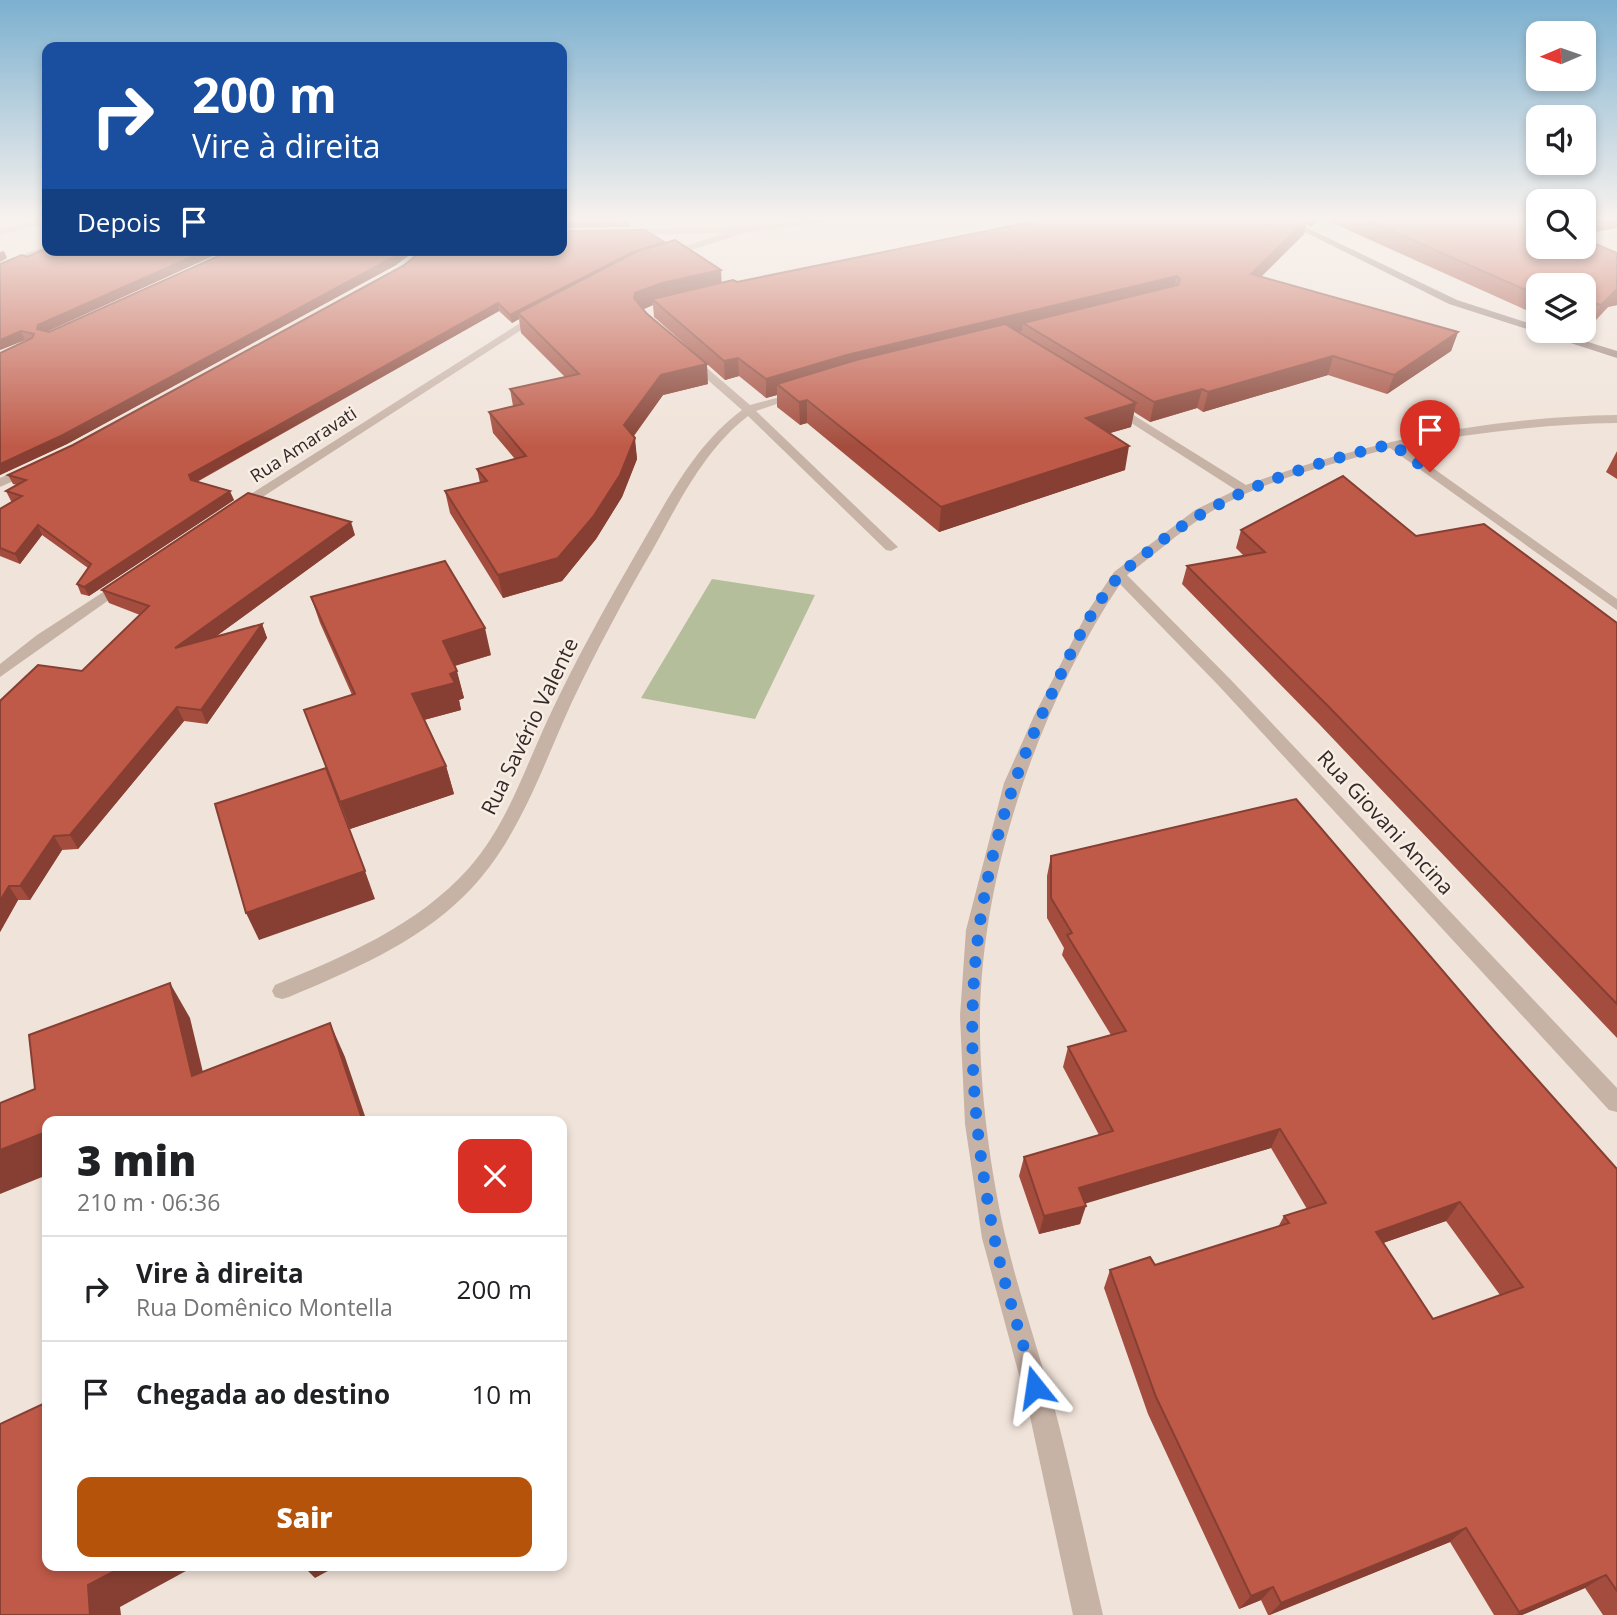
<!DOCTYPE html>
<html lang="pt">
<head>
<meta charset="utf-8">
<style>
	:root { --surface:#fff; --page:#f6f6f6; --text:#202124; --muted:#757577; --line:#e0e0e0; --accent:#b45309 }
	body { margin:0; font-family:"Open Sans",sans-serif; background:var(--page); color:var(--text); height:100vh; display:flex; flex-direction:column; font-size:26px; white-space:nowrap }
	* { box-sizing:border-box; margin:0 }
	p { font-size:23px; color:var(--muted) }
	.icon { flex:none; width:38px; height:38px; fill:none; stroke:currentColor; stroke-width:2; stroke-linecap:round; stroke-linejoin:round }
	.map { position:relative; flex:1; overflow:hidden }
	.side { position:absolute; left:42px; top:1116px; width:525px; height:455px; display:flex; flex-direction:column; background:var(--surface); border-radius:14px; box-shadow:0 4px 10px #0003 }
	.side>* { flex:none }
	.top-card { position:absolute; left:42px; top:42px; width:525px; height:214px; border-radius:14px; box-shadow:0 4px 10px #0003; background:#1a4fa0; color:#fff; overflow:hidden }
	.needle { width:46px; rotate:268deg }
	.fabs { position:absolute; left:1526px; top:21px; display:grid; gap:14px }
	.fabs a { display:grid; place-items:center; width:70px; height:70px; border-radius:14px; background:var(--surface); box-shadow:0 4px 10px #0003; font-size:35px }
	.pin { position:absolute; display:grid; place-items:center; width:60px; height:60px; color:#fff; margin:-72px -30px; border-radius:50% 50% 50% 0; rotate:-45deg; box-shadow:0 0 7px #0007 }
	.pin .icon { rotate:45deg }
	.me { position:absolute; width:77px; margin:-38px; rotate:345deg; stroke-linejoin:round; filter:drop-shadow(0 0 5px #0008) }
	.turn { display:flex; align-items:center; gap:24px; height:147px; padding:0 35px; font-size:32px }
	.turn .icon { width:91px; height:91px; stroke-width:2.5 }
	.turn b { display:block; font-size:49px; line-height:60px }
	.then { display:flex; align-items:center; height:66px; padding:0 35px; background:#0003; gap:14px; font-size:26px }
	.round { display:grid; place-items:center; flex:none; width:74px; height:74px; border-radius:14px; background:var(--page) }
	.headline { display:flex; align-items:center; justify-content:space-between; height:119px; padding:0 35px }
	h1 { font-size:42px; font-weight:800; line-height:52px }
	.button { display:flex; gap:14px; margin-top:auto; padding:14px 35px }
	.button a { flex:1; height:80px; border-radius:14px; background:var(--accent); color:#fff; font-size:28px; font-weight:800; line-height:80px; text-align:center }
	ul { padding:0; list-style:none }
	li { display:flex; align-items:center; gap:21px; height:105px; padding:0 35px; border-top:2px solid var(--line) }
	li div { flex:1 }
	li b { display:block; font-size:26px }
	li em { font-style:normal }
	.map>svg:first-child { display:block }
	.green { fill:#b5be9a }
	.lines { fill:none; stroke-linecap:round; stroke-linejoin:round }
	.street { fill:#c7b2a6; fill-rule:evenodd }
	.secondary { fill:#9a8178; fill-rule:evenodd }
	.wall { fill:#a44d3e; fill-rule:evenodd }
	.shaded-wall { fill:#863f32 }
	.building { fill:#bf5a48; stroke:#863f32; stroke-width:2; fill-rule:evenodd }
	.route { stroke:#1a73e8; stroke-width:12; stroke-dasharray:0 21.6 }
	.labels { text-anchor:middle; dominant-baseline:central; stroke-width:5; stroke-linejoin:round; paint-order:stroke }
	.far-street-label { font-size:18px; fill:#332927; stroke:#f8eee5 }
	.street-label { font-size:21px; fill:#332927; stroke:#f8eee5 }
</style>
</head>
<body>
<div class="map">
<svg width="1617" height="1615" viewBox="0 0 1617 1615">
	<rect width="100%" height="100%" fill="#f0e3d9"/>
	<polygon class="green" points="712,579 815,595 755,719 641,698"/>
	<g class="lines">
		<g class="street">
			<polygon points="38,220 47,220 47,223 0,235 0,229"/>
			<polygon points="816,220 842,220 745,233 666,258 661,255 663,253 725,233 625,235 621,232 625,229 744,227"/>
			<polygon points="47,245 50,250 0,270 0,264"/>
			<polygon points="539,311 544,314 543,316 241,511 236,512 229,508"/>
			<path d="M685,356H693L750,405L803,391V395L756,411L898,547L891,551L886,550L748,416C705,449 679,502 653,549C624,599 596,651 571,704C540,772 518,843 463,897C415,944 350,971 289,997L282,999L275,997L272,991L275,985C345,956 417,926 469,868C507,825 524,770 548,719C576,659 608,602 641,545C669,497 696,444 742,410L685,360Z"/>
			<path d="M1111,406H1119L1246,485C1366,441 1489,417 1617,415V423C1544,424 1474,433 1402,446L1617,599V610L1390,448C1328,466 1259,480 1204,516C1177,534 1153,556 1127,575L1231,680L1617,1088V1112L1609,1110L1219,686L1120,584C1039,706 983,868 980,1014C979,1086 990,1170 1006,1239C1020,1297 1039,1353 1055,1410C1073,1478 1087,1547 1103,1615H1073L1029,1412L982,1238L965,1124L960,1016L966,930L1004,783L1034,716L1088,611L1114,572L1195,510L1236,490L1111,410Z"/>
			<polygon points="32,464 36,465 36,471 0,487 0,478"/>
			<polygon points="125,578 130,579 130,585 0,677 0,664 37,635"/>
		</g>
		<polygon class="secondary" points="1281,220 1291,220 1457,300 1538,326 1538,331 1553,331 1617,351 1617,358 1449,304"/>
	</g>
	<g class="wall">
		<polygon points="562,220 629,220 630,227 562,228 562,230"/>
		<polygon points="1037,220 1318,220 1311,227 1306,224 1304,234 1261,277 1458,332 1451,351 1387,394 1328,375 1203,412 1197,408 1150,422 1134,412 1131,427 1110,433 1125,470 939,532 807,423 800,425 777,407 777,395 766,398 739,376 725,380 654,317 653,305 644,309 708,384 663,395 634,436 637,459 622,497 596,539 562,581 503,598 450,513 445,491 480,483 477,469 515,459 493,433 489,412 513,406 510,389 565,377 521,333 519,319 512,323 499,311 197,482 234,500 89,596 81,594 77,584 88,568 42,535 20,564 0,556 0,509 13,501 11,501 6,491 17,485 13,484 8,475 73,445 403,266 721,282 737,282"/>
		<polygon points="1326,220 1538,220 1617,253 1617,305 1608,307 1593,323 1584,321 1584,285 1538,285 1538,307 1536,307 1528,311"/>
		<polygon points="226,250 47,331 49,332 231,250 416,250 396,265 67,444 0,475 0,353 28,340 25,340 0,350 27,257"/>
		<polygon points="1617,451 1617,479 1606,472"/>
		<polygon points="1241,530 1416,536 1617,623 1617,1038 1320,725 1182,584 1187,566 1244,556 1236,548"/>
		<polygon points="355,535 215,637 262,624 267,638 207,724 184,721 78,849 62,850 30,900 18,900 0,932 0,701 82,671 140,615 109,603 102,590"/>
		<polygon points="311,597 491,655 455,666 464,698 459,700 461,710 424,720 446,766 454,794 350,829 304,710 352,695 320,623"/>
		<path d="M1051,856L1495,1032L1617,1169V1615H1603L1585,1588L1522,1615H1494L1450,1542L1270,1615H1268L1261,1600L1239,1609L1148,1414L1104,1288L1110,1270L1155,1265L1278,1227L1284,1216L1307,1209L1271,1148L1085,1203L1080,1224L1039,1234L1019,1176L1024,1157L1099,1135L1063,1067L1068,1047L1111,1035L1062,955L1064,948L1047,918V876ZM1446,1221L1500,1295L1433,1319L1383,1243Z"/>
	</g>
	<g class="shaded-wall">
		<polygon points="1306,220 1307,220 1304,234 1246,291 1251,274"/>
		<polygon points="1313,220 1318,220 1311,227"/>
		<polygon points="1584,220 1617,220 1617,228 1584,234"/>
		<polygon points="664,242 518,313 519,319 512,323 510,315 631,253"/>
		<polygon points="207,250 226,250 42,334 37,329 38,325"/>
		<polygon points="404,250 416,250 396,265 67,444 0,475 0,464"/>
		<polygon points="4,251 7,258 0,262 0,252"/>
		<polygon points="721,270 722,289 652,299 653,305 637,312 634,298 635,293 662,283"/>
		<polygon points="1177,276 1173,293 1023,323 1022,331 846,373 777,384 777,395 766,398 766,379 847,355"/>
		<polygon points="1616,289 1617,289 1617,305 1608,307 1593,323 1601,305"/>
		<polygon points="1538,292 1538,301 1536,307 1528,311 1535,294"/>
		<polygon points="498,303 499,311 192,484 189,475"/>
		<polygon points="21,331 25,340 0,350 0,340"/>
		<polygon points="1458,332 1451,351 1387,394 1394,375"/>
		<polygon points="1333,356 1328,375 1203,412 1208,392"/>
		<polygon points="738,358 739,376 725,380 724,361"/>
		<polygon points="707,364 708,384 663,395 626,446 624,425 661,375"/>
		<polygon points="1202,389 1197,408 1150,422 1154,402"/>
		<polygon points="807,400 807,423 800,425 799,402"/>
		<polygon points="1136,403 1131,427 1082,441 1086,418"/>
		<polygon points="635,438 637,459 622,497 596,539 562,581 503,598 498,575"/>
		<polygon points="1129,446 1125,470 939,532 941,507"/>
		<polygon points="230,491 234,500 89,596 84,587"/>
		<polygon points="351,522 355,535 181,662 175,648"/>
		<polygon points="38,525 42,535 20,564 15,554"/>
		<polygon points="262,624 267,638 207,724 201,710"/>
		<polygon points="485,628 491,655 450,667 443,641"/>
		<polygon points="457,671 464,698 459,700 461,710 420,721 412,694 450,674"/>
		<polygon points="177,707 184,721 78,849 70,835"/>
		<polygon points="446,766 454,794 350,829 340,802"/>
		<polygon points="54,836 62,850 30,900 20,886"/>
		<polygon points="365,871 375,899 259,940 246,913"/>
		<polygon points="9,886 18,900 0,932 0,901"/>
		<polygon points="170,983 190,1018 212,1110 192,1076"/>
		<polygon points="330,1023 345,1057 367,1122 363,1122"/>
		<polygon points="1280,1129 1271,1148 1074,1207 1079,1188"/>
		<polygon points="41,1134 47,1175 0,1194 0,1150"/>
		<polygon points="1460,1202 1446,1221 1363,1250 1376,1232"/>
		<polygon points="1086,1206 1080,1224 1039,1234 1044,1216"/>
		<polygon points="1466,1528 1450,1542 1269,1615 1281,1603"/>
		<polygon points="124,1566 195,1566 120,1607 121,1615 90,1615 88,1585"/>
		<polygon points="303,1566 337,1566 315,1578"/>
		<polygon points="1606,1575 1585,1588 1522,1615 1515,1615"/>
		<polygon points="1273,1587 1261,1600 1239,1609 1251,1596"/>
	</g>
	<g class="building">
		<polygon points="562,220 621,220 562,221"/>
		<polygon points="1040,220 1306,220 1251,274 1458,332 1394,375 1333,356 1208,392 1202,389 1154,402 1023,323 1178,285 1180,279 1177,276 847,355 766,379 738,358 724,361 652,299 733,280 737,282"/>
		<polygon points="1367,220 1538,220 1538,247 1584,247 1584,239 1617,253 1617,289 1601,305 1584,300 1584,285 1538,285 1538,292 1535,294"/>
		<polygon points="645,230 664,242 631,253 510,315 498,303 189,475 191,480 230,491 84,587 77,584 91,564 38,525 15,554 0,548 0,509 22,496 6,491 26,480 8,475 73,445 403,266 423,250 562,250 562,231"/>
		<polygon points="675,240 721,270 662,283 635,293 634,298 646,313 707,364 661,375 624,425 635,438 620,475 593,517 558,558 498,575 445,491 487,481 477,469 526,456 489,412 523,404 510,389 579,374 518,313 638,251"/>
		<polygon points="47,248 47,250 207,250 38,325 37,329 49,332 232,250 404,250 394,257 63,435 0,464 0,353 32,338 34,334 21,331 0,340 0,264 22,255 27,257"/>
		<polygon points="1005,324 1136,403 1086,418 1129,446 941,507 807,400 799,402 777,384 856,360"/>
		<polygon points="1343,476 1416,536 1484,524 1617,623 1617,1004 1328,706 1187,566 1265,552 1241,530"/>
		<polygon points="248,493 351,522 175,648 262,624 201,710 177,707 70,835 54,836 20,886 9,886 0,901 0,701 38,665 82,671 149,606 102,590"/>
		<polygon points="445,561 485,628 443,641 457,671 450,674 455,683 412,694 446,766 340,802 304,710 355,694 311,597"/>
		<polygon points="326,768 365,871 246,913 215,804"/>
		<path d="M1296,799L1495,1032L1617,1169V1591L1606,1575L1519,1612L1466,1528L1281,1603L1273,1587L1251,1596L1156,1397L1110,1270L1150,1257L1155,1265L1289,1223L1284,1216L1326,1203L1280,1129L1079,1188L1086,1206L1044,1216L1024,1157L1113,1131L1068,1047L1126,1031L1067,935L1072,933L1051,898V856ZM1460,1202L1523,1287L1433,1319L1376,1232Z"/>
		<polygon points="170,983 192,1076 330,1023 363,1122 47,1122 47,1205 41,1134 0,1150 0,1103 35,1089 29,1035"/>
		<polygon points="47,1402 47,1566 124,1566 88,1585 90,1615 0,1615 0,1424"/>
	</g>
	<linearGradient id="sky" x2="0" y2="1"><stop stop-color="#7cb0cf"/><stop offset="0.49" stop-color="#f8f2ee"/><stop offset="1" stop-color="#f8f2ee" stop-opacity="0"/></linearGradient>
	<rect width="1617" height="446" fill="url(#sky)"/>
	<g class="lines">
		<path class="route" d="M1035,1387C1022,1337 1004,1287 994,1236C957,1047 963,885 1045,708C1066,664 1086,614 1119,576C1127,567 1140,559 1150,550C1220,492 1304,465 1392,444L1430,472"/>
	</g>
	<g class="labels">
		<g class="far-street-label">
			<text transform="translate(303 444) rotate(-33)">Rua Amaravati</text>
		</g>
		<g class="street-label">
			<text transform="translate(529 726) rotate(-64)">Rua Savério Valente</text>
			<text transform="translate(1386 822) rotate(47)">Rua Giovani Ancina</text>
		</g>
	</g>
</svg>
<div class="fabs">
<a><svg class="needle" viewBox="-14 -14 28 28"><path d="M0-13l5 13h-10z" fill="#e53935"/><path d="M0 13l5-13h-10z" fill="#757577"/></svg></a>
<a><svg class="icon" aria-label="sound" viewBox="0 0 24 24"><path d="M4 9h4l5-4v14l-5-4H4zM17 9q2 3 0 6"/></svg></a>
<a><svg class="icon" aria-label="search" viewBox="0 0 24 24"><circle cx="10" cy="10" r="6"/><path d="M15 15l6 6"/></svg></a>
<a><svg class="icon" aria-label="layers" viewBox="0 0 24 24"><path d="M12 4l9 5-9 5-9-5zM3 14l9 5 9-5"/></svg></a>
</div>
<div class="pin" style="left:1430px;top:472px;background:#d93025"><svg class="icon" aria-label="arrive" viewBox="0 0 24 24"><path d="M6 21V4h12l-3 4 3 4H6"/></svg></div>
<svg class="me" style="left:1035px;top:1387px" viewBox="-20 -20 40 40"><path d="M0-17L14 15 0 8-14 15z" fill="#1a73e8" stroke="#fff" stroke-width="4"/></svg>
<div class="top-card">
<div class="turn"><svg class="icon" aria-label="right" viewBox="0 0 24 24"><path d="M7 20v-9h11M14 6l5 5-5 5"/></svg><div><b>200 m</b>Vire à direita</div></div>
<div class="then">Depois<svg class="icon" aria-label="arrive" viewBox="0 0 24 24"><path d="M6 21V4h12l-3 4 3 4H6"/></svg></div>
</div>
<section class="side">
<div class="headline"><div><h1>3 min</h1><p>210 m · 06:36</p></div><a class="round" style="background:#d93025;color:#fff"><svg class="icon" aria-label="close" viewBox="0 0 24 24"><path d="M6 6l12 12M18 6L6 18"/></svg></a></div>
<ul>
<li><svg class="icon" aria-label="right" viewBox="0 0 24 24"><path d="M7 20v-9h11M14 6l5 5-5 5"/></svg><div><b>Vire à direita</b><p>Rua Domênico Montella</p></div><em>200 m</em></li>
<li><svg class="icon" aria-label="arrive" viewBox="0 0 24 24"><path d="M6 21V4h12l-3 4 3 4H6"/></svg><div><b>Chegada ao destino</b></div><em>10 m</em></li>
</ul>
<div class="button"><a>Sair</a></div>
</section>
</div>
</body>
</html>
